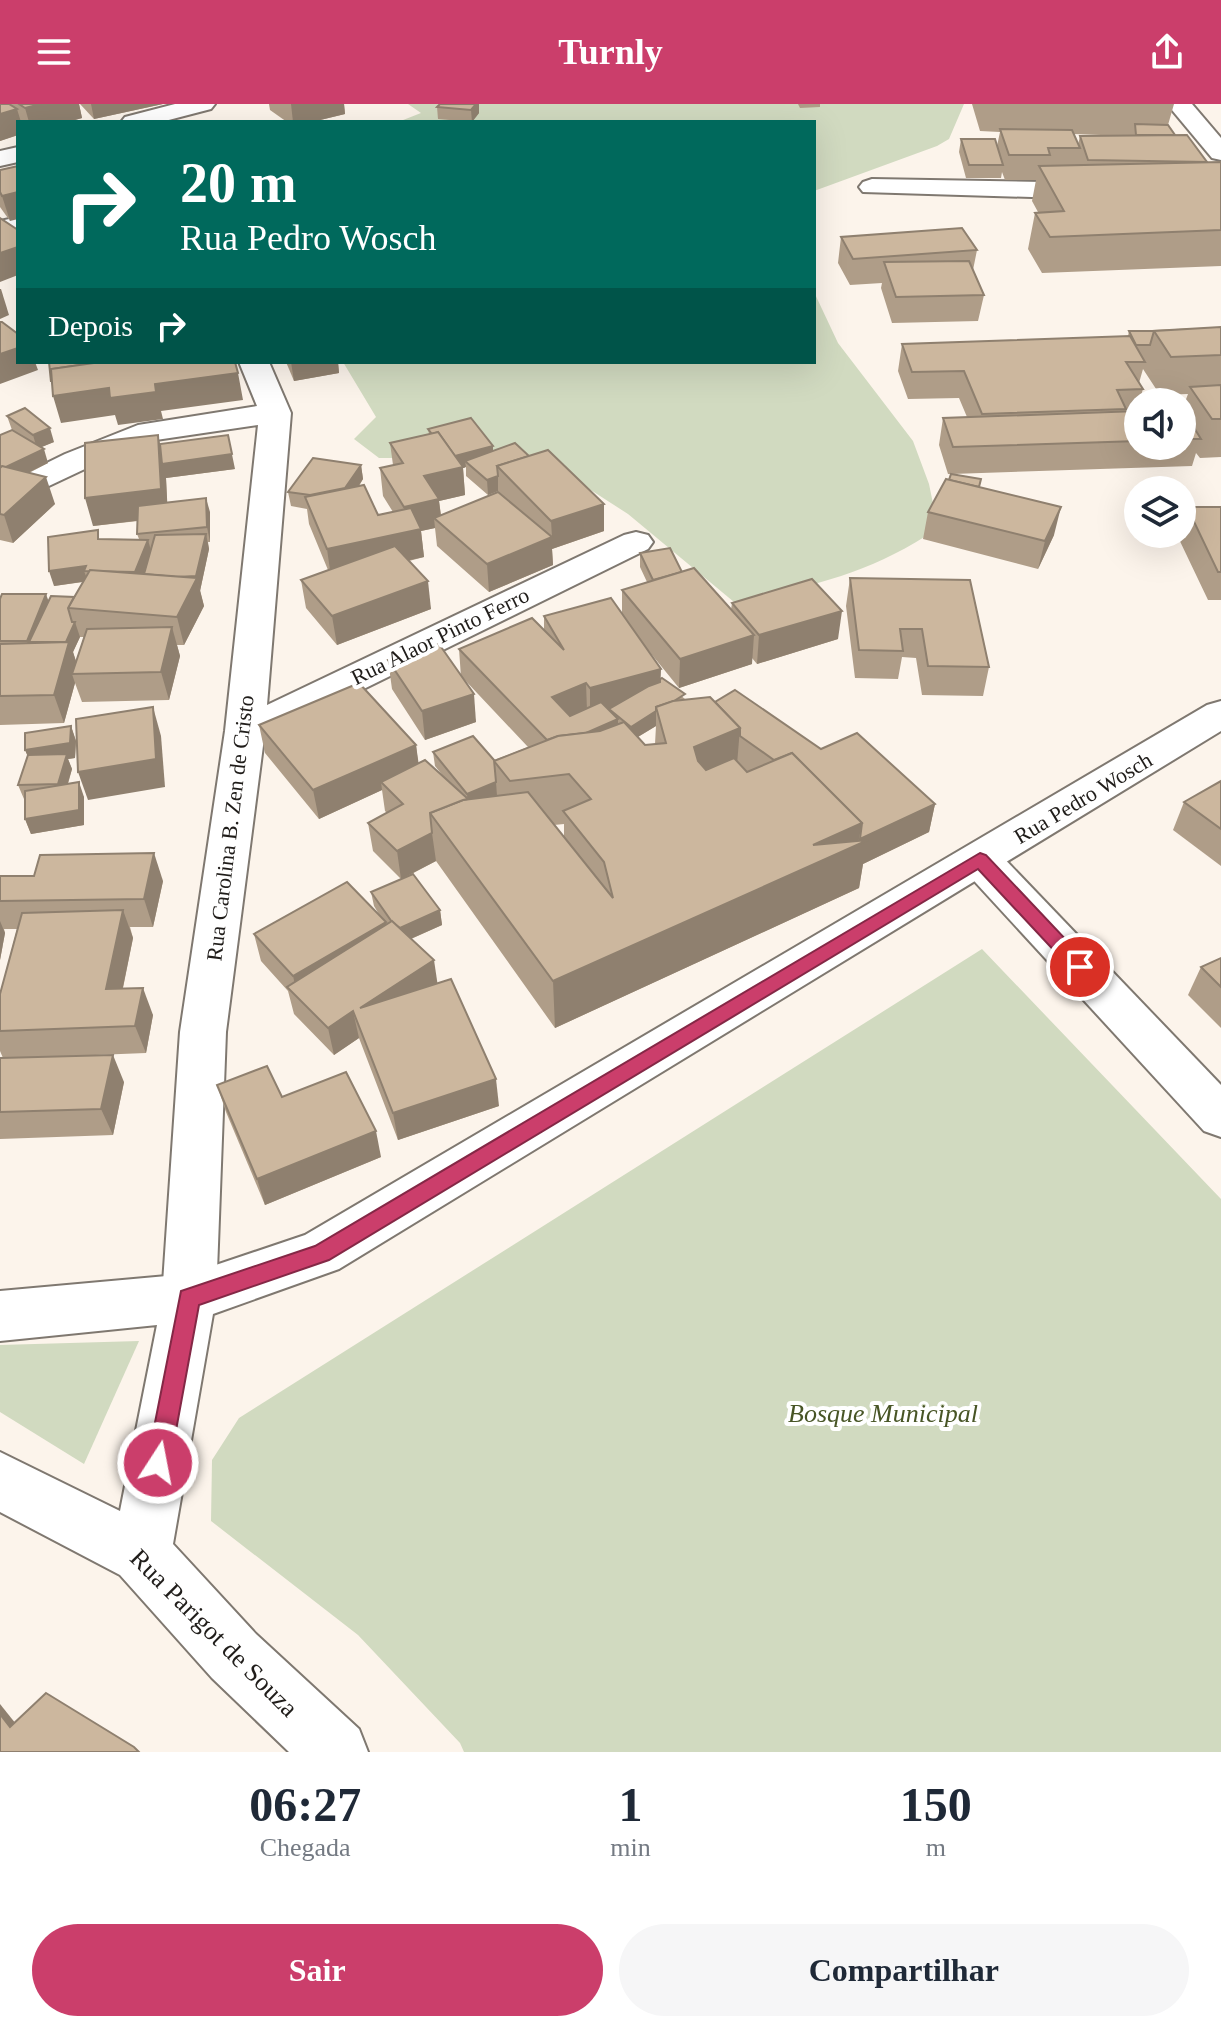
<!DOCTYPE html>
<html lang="pt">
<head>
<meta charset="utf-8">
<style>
	:root { --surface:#fff; --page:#f6f6f7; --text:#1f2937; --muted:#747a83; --accent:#cb3e6b }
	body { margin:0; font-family:"Times New Roman",serif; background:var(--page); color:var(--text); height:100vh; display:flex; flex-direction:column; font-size:30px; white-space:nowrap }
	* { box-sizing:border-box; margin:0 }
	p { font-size:26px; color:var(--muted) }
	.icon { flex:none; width:44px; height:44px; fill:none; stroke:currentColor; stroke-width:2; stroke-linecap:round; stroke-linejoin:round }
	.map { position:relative; height:1648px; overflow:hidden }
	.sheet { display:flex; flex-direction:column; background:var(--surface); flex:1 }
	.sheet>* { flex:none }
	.top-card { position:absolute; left:16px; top:16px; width:800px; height:244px; border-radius:0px; box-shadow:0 8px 32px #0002; background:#00695c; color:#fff; overflow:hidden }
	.controls { position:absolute; left:1124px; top:284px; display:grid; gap:16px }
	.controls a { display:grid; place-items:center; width:72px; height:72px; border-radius:50%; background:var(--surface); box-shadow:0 8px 32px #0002; font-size:40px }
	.pin { position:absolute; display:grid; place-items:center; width:68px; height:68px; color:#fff; margin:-34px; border:4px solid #fff; border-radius:50%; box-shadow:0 2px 8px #0007 }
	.me { position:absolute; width:88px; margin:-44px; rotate:11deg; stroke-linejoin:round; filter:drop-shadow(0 0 6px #0008) }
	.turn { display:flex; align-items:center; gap:28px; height:168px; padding:0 32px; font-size:36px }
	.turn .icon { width:104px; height:104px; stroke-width:2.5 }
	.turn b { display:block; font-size:56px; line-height:68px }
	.then { display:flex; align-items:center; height:76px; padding:0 32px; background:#0003; gap:16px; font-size:30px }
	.eta { display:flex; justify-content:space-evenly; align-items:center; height:136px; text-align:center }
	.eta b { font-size:48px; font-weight:600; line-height:56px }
	.primary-button { display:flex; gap:16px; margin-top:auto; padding:16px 32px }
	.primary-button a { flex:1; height:92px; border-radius:48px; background:var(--accent); color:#fff; font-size:32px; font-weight:600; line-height:92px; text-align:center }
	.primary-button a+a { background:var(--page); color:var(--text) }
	header { display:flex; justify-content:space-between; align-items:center; height:104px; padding:0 32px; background:var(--accent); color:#fff; font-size:36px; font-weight:600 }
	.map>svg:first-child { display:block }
	.green { fill:#d1dac0 }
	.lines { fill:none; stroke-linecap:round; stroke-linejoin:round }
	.street-casing { stroke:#7f7870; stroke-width:4 }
	.secondary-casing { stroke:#7f7870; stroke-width:4 }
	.street { fill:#fff; fill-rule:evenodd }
	.secondary { fill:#fff; fill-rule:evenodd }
	.wall { fill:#af9d88; fill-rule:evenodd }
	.shaded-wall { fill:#8f806f }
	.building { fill:#ccb79e; stroke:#8f806f; stroke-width:2 }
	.route { fill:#cb3e6b; stroke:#842846; stroke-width:2 }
	.labels { text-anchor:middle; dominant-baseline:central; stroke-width:8; stroke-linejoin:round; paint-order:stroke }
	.street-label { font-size:22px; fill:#201d1a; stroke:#fff }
	.near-park-label { font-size:26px; font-style:italic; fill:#485526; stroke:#fff }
	.near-street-label { font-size:26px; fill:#201d1a; stroke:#fff }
</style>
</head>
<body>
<header><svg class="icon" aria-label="menu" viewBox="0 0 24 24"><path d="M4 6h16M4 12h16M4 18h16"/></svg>Turnly<svg class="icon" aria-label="share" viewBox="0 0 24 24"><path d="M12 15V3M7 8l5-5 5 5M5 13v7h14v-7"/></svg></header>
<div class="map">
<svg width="1221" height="1648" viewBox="0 0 1221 1648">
	<rect width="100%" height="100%" fill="#fcf4eb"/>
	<g class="green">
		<polygon points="408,0 964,0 949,35 937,42 814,87 814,18 398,18 421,9"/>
		<path d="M814,188L838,239L913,337L929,380L938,424C869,471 814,481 734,498L628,410L541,354L489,367L425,354H379L354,335L376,313L343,258H814Z"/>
		<polygon points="982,845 1221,1095 1221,1648 464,1648 460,1639 358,1531 211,1417 212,1356 239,1314"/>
		<polygon points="139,1237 84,1360 0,1308 0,1241"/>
	</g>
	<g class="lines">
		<g class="street-casing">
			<g id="street">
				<polygon points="175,0 215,0 211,5 161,18 121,18 125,13"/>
				<polygon points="18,43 18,58 0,62 0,47"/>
				<polygon points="872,75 1095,79 1104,82 1108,87 1104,92 1095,95 863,88 859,83 863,78"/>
				<polygon points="18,113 18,129 0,133 0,117"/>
				<polygon points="239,258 269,258 291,309 267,601 624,431 636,428 648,431 653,438 648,445 264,634 226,928 216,1194 208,1211 189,1218 170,1211 162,1194 180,928 225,627 258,321 156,336 87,364 0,405 0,382 65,350 138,321 257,302"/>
				<polygon points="980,741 995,745 1221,981 1221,1033 1204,1027 965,767 959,756 965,745"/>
			</g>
		</g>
		<g class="secondary-casing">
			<g id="secondary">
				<polygon points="1167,0 1192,0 1221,34 1221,56 1212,54"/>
				<polygon points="1221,597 1221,627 339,1165 213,1210 173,1440 256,1530 359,1625 368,1648 289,1648 212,1574 120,1471 0,1408 0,1348 120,1407 157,1221 0,1237 0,1187 189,1170 305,1131 1207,601"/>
			</g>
		</g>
		<use href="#street" class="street"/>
		<use href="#secondary" class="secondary"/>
	</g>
	<g class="wall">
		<polygon points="0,0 79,0 82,14 68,18 18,18 18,31 0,37"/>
		<polygon points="80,0 163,0 94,15"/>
		<polygon points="269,0 344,0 345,10 312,18 287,18 270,6"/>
		<polygon points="440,0 479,0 479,9 472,18 438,15 437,3"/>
		<polygon points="798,0 820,0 820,3 800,4"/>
		<path d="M972,0H1174L1168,21L1175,31L1206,59L1221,58V162L1042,169L1028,145L1035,109L1038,108L1032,97L1036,76H1005L1002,68L1001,74H966L959,48L961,35L997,42L1000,28L980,27ZM1074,30L1101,31L1080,32L1078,41Z"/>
		<polygon points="0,66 10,117 0,103"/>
		<polygon points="841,133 977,146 973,166 984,191 978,217 892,219 881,184 882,179 850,181 838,159"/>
		<path d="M1221,223V353L1200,354L1196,349L1192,362L952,370L979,383L1054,431L1038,465L923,435L928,408L949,376L951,370H948L939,341L943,314L967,313L959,294L908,295L898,267L902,240L1128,232L1129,227ZM1143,265L1160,291L1188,290L1182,306V342H1138V307L1136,308L1143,285L1139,279Z"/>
		<polygon points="286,258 338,258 339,269 294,277"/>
		<polygon points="7,312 54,338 41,343 48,359 29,369 55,400 13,439 0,436 0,331 12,326"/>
		<path d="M428,325L493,347L529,352L604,400V427L552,445L553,461L489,488L437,442L435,424L421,427L424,453L409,457L431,505L337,541L306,504L301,476L328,466L309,420L307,405L291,402L288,388L361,361L363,375L359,382L378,411L393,408L383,392L380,364L393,361L390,339L429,330ZM466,363V372L488,391L498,387L499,389L441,411L439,397L465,391L463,364Z"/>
		<path d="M160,340L235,365L166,374L167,398L210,408V438H208L209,445L200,487L204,502L184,541H177L180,552L169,596L82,598L75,579L64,619L0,621V495L49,497L74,493L83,478L54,482L100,435H139L137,430L138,417L93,422ZM80,533H84L76,558L73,548Z"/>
		<polygon points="1187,403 1221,403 1221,496 1208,496 1177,431 1178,430 1182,430 1182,417"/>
		<path d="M640,449L682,468L731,506L732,499L838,535L757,560L752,554V560L679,584L644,541L660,575L685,595L715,598L821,645L935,700L929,728L863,760L859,784L555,924L436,757L404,774L440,806L442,821L411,835L437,880L499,1002L398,1036L359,934L334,951L294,910L288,887L261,857L254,830L380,812L374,802L371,788L401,775L373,747L368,719L387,709L385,707L382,686L319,715L265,649L259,621L416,641L418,659L443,672L435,662L433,648L494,656L528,643L462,573L476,618L425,636L392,585L388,556L461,573L459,545L544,526V512L622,509V486L647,478L640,463ZM656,622L655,640L645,641L638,633ZM564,720V733L554,721Z"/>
		<polygon points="850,474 989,563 983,592 922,591 916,554 902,553 898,575 855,574 846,502"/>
		<polygon points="71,622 76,637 75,654 68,655 72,665 68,680 84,693 84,721 31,730 25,715 25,695 24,695 18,681 28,652 25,646"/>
		<polygon points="1221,677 1221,762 1173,726 1184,698"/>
		<polygon points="0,772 163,777 153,823 130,823 133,834 123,884 153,911 146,949 45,953 124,978 113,1031 0,1035 0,954 3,954 0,947 0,890 17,825 4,825 5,829 0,856"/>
		<polygon points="1221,854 1221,924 1188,891 1201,863"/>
		<polygon points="217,981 381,1053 265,1101 226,1008"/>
	</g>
	<g class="shaded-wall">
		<polygon points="41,0 79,0 82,14 68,18 29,18 25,4"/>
		<polygon points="91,0 163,0 94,15"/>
		<polygon points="291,0 344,0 345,10 312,18 293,18"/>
		<polygon points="476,0 479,0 479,9 472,18 471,6"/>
		<polygon points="17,5 21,18 18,18 18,31 0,37 0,10"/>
		<polygon points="18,88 18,115 10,117 2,92"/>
		<polygon points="18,143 18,171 0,178 0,149"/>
		<polygon points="0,185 1,185 9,211 0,215"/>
		<polygon points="18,244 18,258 35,258 38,266 0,280 0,250"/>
		<polygon points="291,258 338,258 339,269 294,277"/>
		<polygon points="238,269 243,296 161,307 163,315 118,321 115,311 61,319 53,292 55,291 51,278 155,280"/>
		<polygon points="50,324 54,338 37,345 33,331"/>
		<polygon points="158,331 165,360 228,331 235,365 166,374 168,413 93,422 85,394"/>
		<polygon points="493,342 493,356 465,357 466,363 463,364 465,391 439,397 442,421 434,414 435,424 421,427 424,453 331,473 327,445 407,428 404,403 424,372 449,353"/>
		<polygon points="44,345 48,359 9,378 4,364"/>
		<polygon points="361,361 363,375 340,410 337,396"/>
		<polygon points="498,372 498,387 488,391 487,376"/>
		<polygon points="46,373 55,400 13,439 4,411"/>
		<polygon points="206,394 210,408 210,438 207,423"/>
		<polygon points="604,400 604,427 552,445 553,461 489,488 487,460 552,433 551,417"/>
		<polygon points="1061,403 1054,431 1038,465 1045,437"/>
		<polygon points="206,430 209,445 200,487 196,472"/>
		<polygon points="148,436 152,450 139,482 135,468"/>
		<polygon points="86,462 84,467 88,477 54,482 49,467"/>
		<polygon points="197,474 204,502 184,541 177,513"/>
		<polygon points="428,477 431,505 337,541 332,512"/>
		<polygon points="46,490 51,504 33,552 27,537"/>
		<polygon points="842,507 838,535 757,560 759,531"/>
		<polygon points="75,518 80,533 73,548 79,566 72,570 75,579 64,619 54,591 65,539"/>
		<polygon points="172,523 180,552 169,596 161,568"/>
		<polygon points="754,531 752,560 679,584 680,555"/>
		<polygon points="661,565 660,593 590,612 590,584"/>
		<polygon points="586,579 587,607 553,622 552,593"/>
		<polygon points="474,590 476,618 425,636 422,607"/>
		<polygon points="153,603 161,632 165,683 88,696 78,668"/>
		<polygon points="656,607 656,622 631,637 631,623"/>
		<polygon points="618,615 618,643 554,643"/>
		<polygon points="71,622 76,637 75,654 68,655 72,665 63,695 58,680 31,660 25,646"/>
		<polygon points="740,624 736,673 691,692 694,643"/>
		<polygon points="416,641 420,669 381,678 382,686 319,715 313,686"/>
		<polygon points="79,678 84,693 84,721 31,730 25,715"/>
		<polygon points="496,678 497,692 468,704 467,690"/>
		<polygon points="935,700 929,728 863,760 859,784 555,924 553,877 813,741 862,719 858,740 860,735"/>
		<polygon points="432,729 436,757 401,775 397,747"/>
		<polygon points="154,749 163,777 153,823 144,795"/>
		<polygon points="123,806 133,834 117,912 106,885"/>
		<polygon points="440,806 442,821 399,840 397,826"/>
		<polygon points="0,817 5,829 0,856"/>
		<polygon points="386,818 391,846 298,894 293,872"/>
		<polygon points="434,856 438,883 360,904"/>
		<polygon points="143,884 153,911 146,949 135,922"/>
		<polygon points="353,907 359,934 334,951 328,924"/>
		<polygon points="113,951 124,978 113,1031 101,1005"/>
		<polygon points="496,975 499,1002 398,1036 393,1009"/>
		<polygon points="376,1027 381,1053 265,1101 257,1075"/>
		<polygon points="0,1600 36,1645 10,1623 0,1610"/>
	</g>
	<g class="building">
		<polygon points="0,0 9,0 17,5 0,10"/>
		<polygon points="19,0 41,0 25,4"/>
		<polygon points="440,0 476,0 471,6 437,3"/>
		<polygon points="1135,20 1168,21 1175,31 1136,31"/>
		<polygon points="1000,25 1072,26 1080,44 1048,44 1050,51 1009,51"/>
		<polygon points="1187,31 1207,58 1088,56 1080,32"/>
		<polygon points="961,35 995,35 1003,61 969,61"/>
		<polygon points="1221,58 1221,126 1050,133 1035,109 1064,107 1039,62"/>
		<polygon points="18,62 18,88 2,92 0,88 0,66"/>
		<polygon points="0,114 18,126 18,143 0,149"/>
		<polygon points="962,124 977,146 853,155 841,133"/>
		<polygon points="969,157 984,191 896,193 884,158"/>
		<polygon points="0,218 2,218 18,230 18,244 0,250"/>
		<polygon points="1221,223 1221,251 1171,253 1154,227"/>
		<polygon points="1129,227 1154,227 1150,241 1136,241"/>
		<polygon points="1130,232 1145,258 1126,258 1143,285 1117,286 1126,305 982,310 964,267 912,268 902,240"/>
		<polygon points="49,258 101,258 51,265 51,278"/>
		<polygon points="101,258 235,258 238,269 155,280 156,288 110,294 109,284 53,292 51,265"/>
		<polygon points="1221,281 1221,315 1212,315 1190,283"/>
		<polygon points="25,304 50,324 33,331 7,312"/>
		<polygon points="1182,306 1183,306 1201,335 1182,335"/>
		<polygon points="1138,307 1138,337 953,343 943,314"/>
		<polygon points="471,314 493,342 455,352 438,328 432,330 428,325"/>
		<polygon points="12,326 44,345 6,363 1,363 0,362 0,331"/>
		<polygon points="438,328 463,363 424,372 439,395 404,403 380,364 403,359 390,339"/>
		<polygon points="158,331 161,385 85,394 85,339"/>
		<polygon points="228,331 232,350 162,360 160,340"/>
		<polygon points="515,339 529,352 497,362 498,372 487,376 465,357"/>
		<polygon points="548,346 604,400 551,417 497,362"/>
		<polygon points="313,354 361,361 345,384 310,391 288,388"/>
		<polygon points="2,362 46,373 4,411 0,410 0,364"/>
		<polygon points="951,370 981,375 979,383 949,376"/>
		<polygon points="946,375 1061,403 1045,437 928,408"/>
		<polygon points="364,381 378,411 411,404 421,425 327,445 305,393"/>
		<polygon points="498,388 552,433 487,460 434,414"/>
		<polygon points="206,394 207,423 137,430 138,402"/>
		<polygon points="1187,403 1221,403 1221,468 1218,468"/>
		<polygon points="98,426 98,435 148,436 135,468 84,467 86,462 49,467 48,433"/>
		<polygon points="206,430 196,472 176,473 144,470 155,431"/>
		<polygon points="395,442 428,477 332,512 301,476"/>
		<polygon points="670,444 682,468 653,476 640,449"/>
		<polygon points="694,464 754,531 680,555 622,486"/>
		<polygon points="90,466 197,474 177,513 68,504"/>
		<polygon points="850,474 970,476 989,563 928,562 922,525 900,525 903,547 859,546"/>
		<polygon points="812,475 842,507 759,531 732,499"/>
		<polygon points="2,490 46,490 27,537 0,537 0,495"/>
		<polygon points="51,492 74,493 68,504 72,518 75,518 66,538 29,538"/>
		<polygon points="611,494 661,565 590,584 586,579 552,593 570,612 601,598 618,615 586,629 558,632 547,636 459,545 532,514 564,546 544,512"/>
		<polygon points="172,523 161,568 72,570 87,525"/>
		<polygon points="69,538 54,591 0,592 0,540"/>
		<polygon points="439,540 474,590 422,607 388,556"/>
		<polygon points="662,574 685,590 674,597 656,603 656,607 631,623 609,605 649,582 660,578 660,575"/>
		<polygon points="359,579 416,641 313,686 259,621"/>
		<polygon points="735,586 821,645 857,629 935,700 860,735 862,719 792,649 774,656 740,632 740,624 715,598"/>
		<polygon points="710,593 740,624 694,643 698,657 706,666 734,654 747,668 792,649 862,719 813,741 868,736 553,877 430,709 463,696 528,688 613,794 604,758 563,707 591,695 569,670 510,677 494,657 558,632 600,627 624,618 645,641 666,639 656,603 673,597"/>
		<polygon points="153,603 156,655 78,668 76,615"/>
		<polygon points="71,622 70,639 25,646 25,629"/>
		<polygon points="473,632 494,656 496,678 467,690 433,648"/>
		<polygon points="67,650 58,680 18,681 28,651"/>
		<polygon points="425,656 468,695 463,696 430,709 432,729 397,747 368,719 403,700 381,678"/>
		<polygon points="1221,677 1221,725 1184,698"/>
		<polygon points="79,678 79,706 25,715 25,687"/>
		<polygon points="154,749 144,795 0,797 0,772 34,772 40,751"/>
		<polygon points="413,770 440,806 400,824 392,818 371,788"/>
		<polygon points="347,778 386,818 293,872 254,830"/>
		<polygon points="123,806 106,885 143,884 135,922 0,927 0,890 22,809"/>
		<polygon points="392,817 434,856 360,904 451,875 496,975 393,1009 353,907 328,924 287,883"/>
		<polygon points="1221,854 1221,883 1201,863"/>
		<polygon points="113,951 101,1005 0,1008 0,954"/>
		<polygon points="267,962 282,993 346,968 376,1027 257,1075 217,981"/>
		<polygon points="46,1589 134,1643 139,1648 0,1648 0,1610 10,1623"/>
	</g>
	<polygon class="route" points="980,749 986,751 1087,858 1090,863 1087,868 1074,868 978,765 329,1156 199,1201 170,1359 167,1367 158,1370 150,1367 147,1359 181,1187 315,1142"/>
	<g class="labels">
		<g class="street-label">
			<text transform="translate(440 532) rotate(-26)">Rua Alaor Pinto Ferro</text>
			<text transform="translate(1083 694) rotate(-31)">Rua Pedro Wosch</text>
			<text transform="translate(230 724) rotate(-83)">Rua Carolina B. Zen de Cristo</text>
		</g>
		<g class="near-park-label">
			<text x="883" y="1309">Bosque Municipal</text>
		</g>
		<g class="near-street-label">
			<text transform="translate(214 1529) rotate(45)">Rua Parigot de Souza</text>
		</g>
	</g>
</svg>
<div class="controls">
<a><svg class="icon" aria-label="sound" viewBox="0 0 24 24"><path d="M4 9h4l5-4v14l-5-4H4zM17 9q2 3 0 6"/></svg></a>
<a><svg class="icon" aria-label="layers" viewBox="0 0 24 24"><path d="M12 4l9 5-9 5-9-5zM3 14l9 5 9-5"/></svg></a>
</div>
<div class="pin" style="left:1080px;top:863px;background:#d93025"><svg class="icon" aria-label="arrive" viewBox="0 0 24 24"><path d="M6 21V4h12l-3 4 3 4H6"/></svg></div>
<svg class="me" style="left:158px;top:1359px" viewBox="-20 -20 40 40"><circle r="17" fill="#cb3e6b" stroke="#fff" stroke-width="3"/><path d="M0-11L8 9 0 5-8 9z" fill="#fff"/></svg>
<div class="top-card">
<div class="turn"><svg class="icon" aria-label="right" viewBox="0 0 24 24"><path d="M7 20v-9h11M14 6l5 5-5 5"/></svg><div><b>20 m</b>Rua Pedro Wosch</div></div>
<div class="then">Depois<svg class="icon" aria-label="right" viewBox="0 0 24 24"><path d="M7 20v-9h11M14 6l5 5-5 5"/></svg></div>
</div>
</div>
<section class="sheet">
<div class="eta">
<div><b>06:27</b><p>Chegada</p></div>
<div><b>1</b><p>min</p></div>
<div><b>150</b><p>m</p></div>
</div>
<div class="primary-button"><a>Sair</a><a>Compartilhar</a></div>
</section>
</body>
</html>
